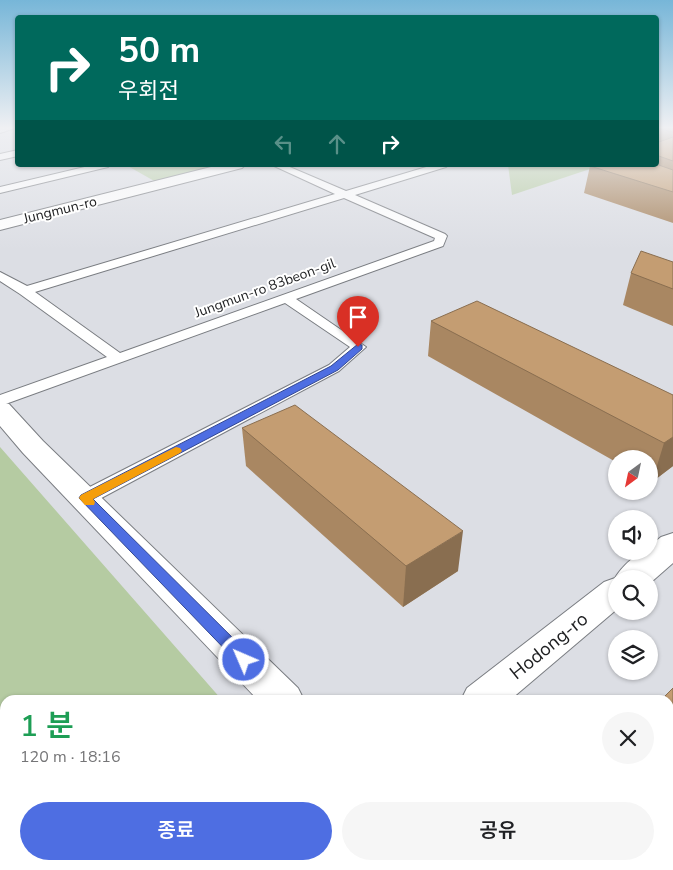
<!DOCTYPE html>
<html lang="ko">
<head>
<meta charset="utf-8">
<style>
	:root { --surface:#fff; --page:#f6f6f6; --text:#202124; --muted:#757577; --accent:#4e6ee2 }
	body { margin:0; font-family:"Nunito Sans","Noto Sans KR",sans-serif; background:var(--page); color:var(--text); height:100vh; display:flex; flex-direction:column; font-size:19px; white-space:nowrap }
	* { box-sizing:border-box; margin:0 }
	p { font-size:16px; color:var(--muted) }
	.icon { flex:none; width:28px; height:28px; fill:none; stroke:currentColor; stroke-width:2; stroke-linecap:round; stroke-linejoin:round }
	.map { position:relative; flex:1; overflow:hidden }
	.sheet { position:absolute; left:0px; top:695px; width:674px; height:175px; display:flex; flex-direction:column; background:var(--surface); border-radius:15px 15px 0 0; box-shadow:0 1px 4px #0004 }
	.sheet>* { flex:none }
	.top-card { position:absolute; left:15px; top:15px; width:644px; height:152px; border-radius:5px; box-shadow:0 1px 4px #0004; background:#00695c; color:#fff; overflow:hidden }
	.needle { width:32px; rotate:213deg }
	.buttons { position:absolute; left:608px; top:450px; display:grid; gap:10px }
	.buttons a { display:grid; place-items:center; width:50px; height:50px; border-radius:50%; background:var(--surface); box-shadow:0 1px 4px #0004; font-size:25px }
	.pin { position:absolute; display:grid; place-items:center; width:42px; height:42px; color:#fff; margin:-51px -21px; border-radius:50% 50% 50% 0; rotate:-45deg; box-shadow:0 0 5px #0007 }
	.pin .icon { rotate:45deg }
	.me { position:absolute; width:55px; margin:-28px; rotate:315deg; stroke-linejoin:round; filter:drop-shadow(0 0 4px #0008) }
	.turn { display:flex; align-items:center; gap:18px; height:105px; padding:0 20px; font-size:22px }
	.turn .icon { width:65px; height:65px; stroke-width:2.5 }
	.turn b { display:block; font-size:35px; line-height:42px }
	.lanes { display:flex; align-items:center; height:48px; padding:0 20px; background:#0003; justify-content:center; gap:25px; direction:ltr }
	.lanes .off { opacity:.35 }
	.round { display:grid; place-items:center; flex:none; width:52px; height:52px; border-radius:26px; background:var(--page) }
	.summary { display:flex; align-items:center; justify-content:space-between; height:85px; padding:0 20px }
	h1 { font-size:30px; font-weight:600; line-height:38px; color:#1e9e55 }
	.primary-button { display:flex; gap:10px; margin-top:auto; padding:10px 20px }
	.primary-button a { flex:1; height:58px; border-radius:30px; background:var(--accent); color:#fff; font-size:20px; font-weight:600; line-height:58px; text-align:center }
	.primary-button a+a { background:var(--page); color:var(--text) }
	.map>svg:first-child { display:block }
	.green { fill:#b5cba2 }
	.lines { fill:none; stroke-linecap:round; stroke-linejoin:round }
	.service-casing { stroke:#7a7d82; stroke-width:2 }
	.minor-casing { stroke:#7a7d82; stroke-width:2 }
	.tertiary-casing { stroke:#7a7d82; stroke-width:2 }
	.motorway-casing { stroke:#7a7d82; stroke-width:2 }
	.service { fill:#fff; fill-rule:evenodd }
	.minor { fill:#fff; fill-rule:evenodd }
	.tertiary { fill:#fff; fill-rule:evenodd }
	.motorway { fill:#fff; fill-rule:evenodd }
	.wall { fill:#a98762 }
	.shaded-wall { fill:#896e50 }
	.building { fill:#c49d72; stroke:#896e50 }
	.route { fill:#4e6ee2; stroke:#334893 }
	.slow { fill:#f59e0b }
	.labels { text-anchor:middle; dominant-baseline:central; stroke-width:4; stroke-linejoin:round; paint-order:stroke }
	.far-street-label { font-size:14px; fill:#1e1f21; stroke:#fff }
	.near-street-label { font-size:19px; fill:#1e1f21; stroke:#fff }
</style>
</head>
<body>
<div class="map">
<svg width="673" height="870" viewBox="0 0 673 870">
	<rect width="100%" height="100%" fill="#dcdee4"/>
	<g class="green">
		<polygon points="126,165 223,165 156,182"/>
		<polygon points="508,165 581,165 593,168 512,195"/>
		<polygon points="0,447 222,700 5,700 5,726 0,720"/>
	</g>
	<g class="lines">
		<g class="service-casing">
			<g id="service">
				<polygon points="0,128 15,128 0,133"/>
				<polygon points="18,150 18,156 0,160 0,154"/>
				<polygon points="93,165 110,165 108,167 0,193 0,187"/>
				<path d="M272,165H285L346,191L433,165H448L446,167L355,195L445,234L447,236L443,246L296,299L366,347L339,371L92,503L85,504L78,503L75,498L78,493L329,365L350,347L285,303L0,406V395L107,357L20,294L0,281V272L27,286L335,194ZM344,198L435,238L434,241L120,353L35,292Z"/>
			</g>
		</g>
		<g class="minor-casing">
			<g id="minor">
				<polygon points="219,165 245,165 242,168 0,230 0,220"/>
				<path d="M673,533V563L649,584V579H616V610L510,700H461L467,688L604,582L615,578C621,568 637,551 649,551V547L661,537Z"/>
			</g>
		</g>
		<g class="tertiary-casing">
			<g id="tertiary">
				<polygon points="0,402 9,404 43,441 298,688 304,700 258,700 23,453 0,426"/>
				<polygon points="251,865 303,865 301,870 249,870"/>
				<polygon points="426,865 478,865 480,870 428,870"/>
			</g>
		</g>
		<g class="motorway-casing">
			<polygon id="motorway" points="0,805 5,807 5,865 47,865 49,870 0,870"/>
		</g>
		<use href="#service" class="service"/>
		<use href="#minor" class="minor"/>
		<use href="#tertiary" class="tertiary"/>
		<use href="#motorway" class="motorway"/>
	</g>
	<g class="wall">
		<polygon points="656,128 673,128 673,223 584,193 590,166 656,165"/>
		<polygon points="673,262 673,326 623,305 631,273"/>
		<polygon points="431,321 673,395 673,466 652,482 649,480 649,459 616,459 616,462 428,356"/>
		<polygon points="242,428 458,571 403,607 246,466"/>
		<polygon points="673,688 673,786 669,783 669,700"/>
	</g>
	<g class="shaded-wall">
		<polygon points="673,437 673,466 652,482 664,443"/>
		<polygon points="463,531 458,571 403,607 406,566"/>
	</g>
	<g class="building">
		<polygon points="656,128 673,128 673,132"/>
		<polygon points="673,137 673,161 656,155 656,143"/>
		<polygon points="656,164 673,170 673,192 590,166 594,165 656,165"/>
		<polygon points="641,251 673,262 673,289 631,273"/>
		<polygon points="477,301 673,395 673,437 664,443 431,321"/>
		<polygon points="295,405 463,531 406,566 242,428"/>
		<polygon points="673,688 673,731 669,728 669,700 661,700"/>
	</g>
	<linearGradient id="sky" x2="0" y2="1"><stop stop-color="#77b6d8"/><stop offset="0.51" stop-color="#eff0f3"/><stop offset="1" stop-color="#eff0f3" stop-opacity="0"/></linearGradient>
	<rect width="673" height="250" fill="url(#sky)"/>
	<polygon class="route" points="358,344 362,345 362,349 338,370 93,499 250,655 252,660 250,664 244,666 239,664 79,498 81,495 331,366"/>
	<polygon class="slow" points="176,447 180,448 182,451 180,453 93,499 95,502 94,505 85,505 79,498 81,495"/>
	<g class="labels">
		<g class="far-street-label">
			<text transform="translate(60 210) rotate(-14)">Jungmun-ro</text>
			<text transform="translate(265 288) rotate(-20)">Jungmun-ro 83beon-gil</text>
		</g>
		<g class="near-street-label">
			<text transform="translate(549 646) rotate(-39)">Hodong-ro</text>
		</g>
	</g>
</svg>
<div class="buttons">
<a><svg class="needle" viewBox="-14 -14 28 28"><path d="M0-13l5 13h-10z" fill="#e53935"/><path d="M0 13l5-13h-10z" fill="#757577"/></svg></a>
<a><svg class="icon" aria-label="sound" viewBox="0 0 24 24"><path d="M4 9h4l5-4v14l-5-4H4zM17 9q2 3 0 6"/></svg></a>
<a><svg class="icon" aria-label="search" viewBox="0 0 24 24"><circle cx="10" cy="10" r="6"/><path d="M15 15l6 6"/></svg></a>
<a><svg class="icon" aria-label="layers" viewBox="0 0 24 24"><path d="M12 4l9 5-9 5-9-5zM3 14l9 5 9-5"/></svg></a>
</div>
<div class="pin" style="left:358px;top:347px;background:#d93025"><svg class="icon" aria-label="arrive" viewBox="0 0 24 24"><path d="M6 21V4h12l-3 4 3 4H6"/></svg></div>
<svg class="me" style="left:244px;top:660px" viewBox="-20 -20 40 40"><circle r="17" fill="#4e6ee2" stroke="#fff" stroke-width="3"/><path d="M0-11L8 9 0 5-8 9z" fill="#fff"/></svg>
<div class="top-card">
<div class="turn"><svg class="icon" aria-label="right" viewBox="0 0 24 24"><path d="M7 20v-9h11M14 6l5 5-5 5"/></svg><div><b>50 m</b>우회전</div></div>
<div class="lanes"><svg class="icon off" aria-label="left" viewBox="0 0 24 24"><path d="M17 20v-9H6M10 6l-5 5 5 5"/></svg><svg class="icon off" aria-label="ahead" viewBox="0 0 24 24"><path d="M12 20V5M6 11l6-6 6 6"/></svg><svg class="icon" aria-label="right" viewBox="0 0 24 24"><path d="M7 20v-9h11M14 6l5 5-5 5"/></svg></div>
</div>
<section class="sheet">
<div class="summary"><div><h1>1 분</h1><p>120 m · 18:16</p></div><a class="round"><svg class="icon" aria-label="close" viewBox="0 0 24 24"><path d="M6 6l12 12M18 6L6 18"/></svg></a></div>
<div class="primary-button"><a>종료</a><a>공유</a></div>
</section>
</div>
</body>
</html>
